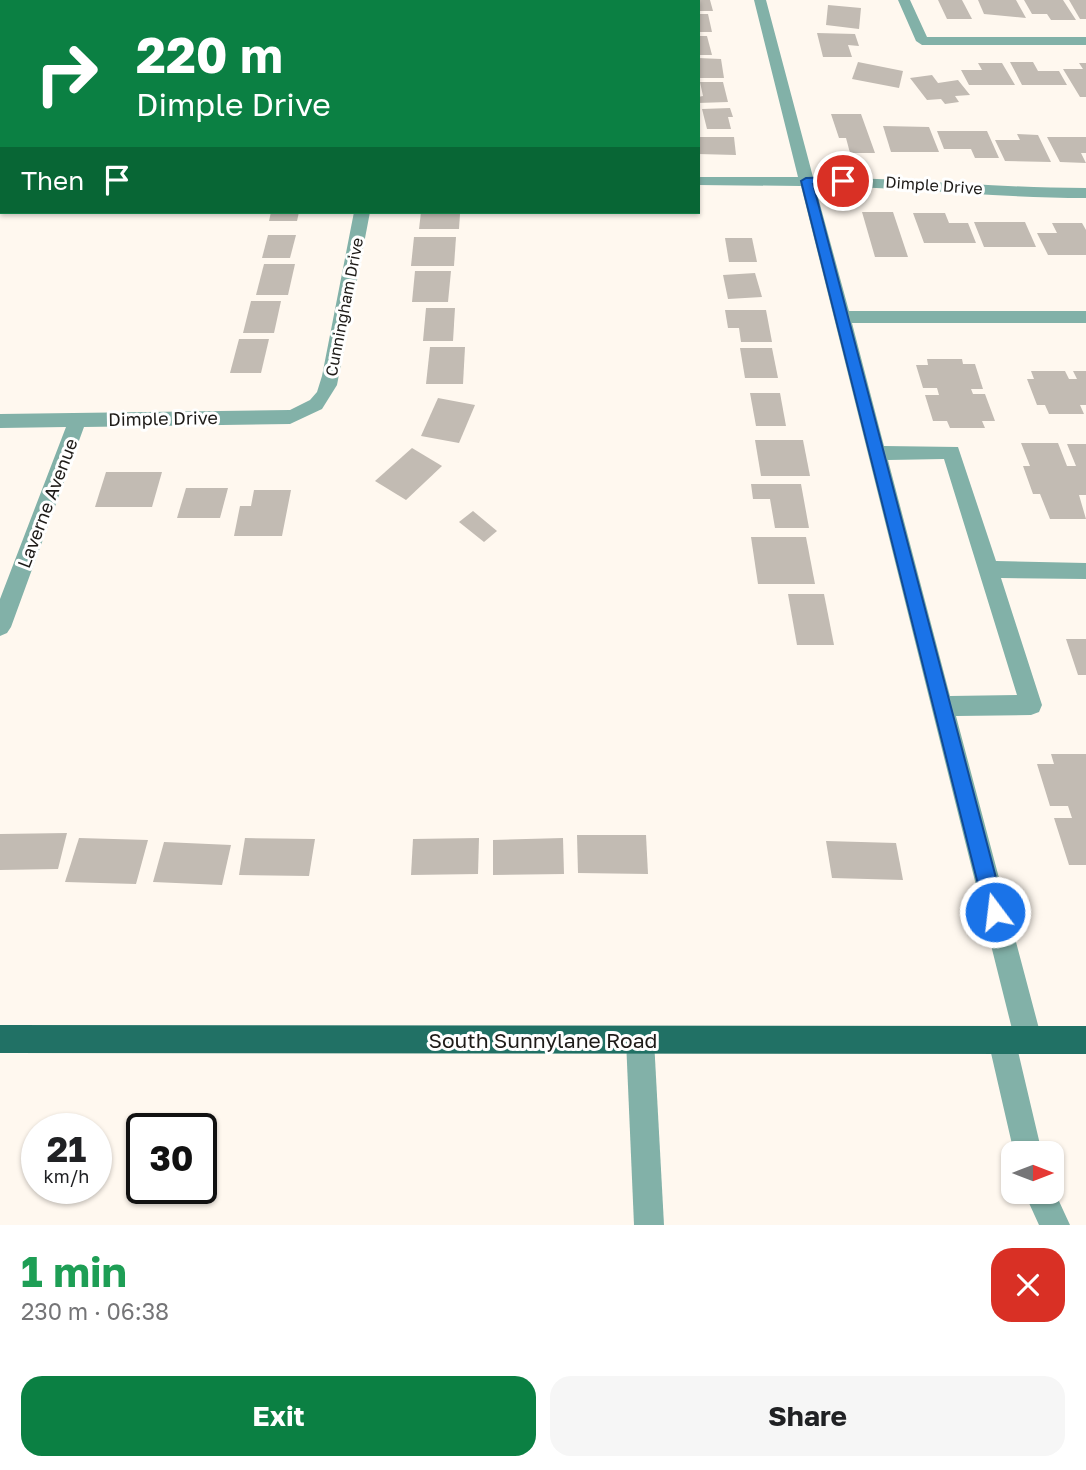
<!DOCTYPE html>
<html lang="en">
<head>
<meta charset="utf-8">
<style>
	:root { --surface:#fff; --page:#f6f6f6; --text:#202124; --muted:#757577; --accent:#0b8043 }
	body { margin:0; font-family:"Golos Text",sans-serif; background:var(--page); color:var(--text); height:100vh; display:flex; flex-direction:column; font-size:26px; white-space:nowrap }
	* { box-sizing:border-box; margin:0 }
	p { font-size:23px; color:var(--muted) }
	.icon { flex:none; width:38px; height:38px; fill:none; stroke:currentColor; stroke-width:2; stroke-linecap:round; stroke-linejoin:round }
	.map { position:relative; height:1225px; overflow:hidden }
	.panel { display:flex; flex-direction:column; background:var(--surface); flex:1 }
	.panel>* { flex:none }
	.banner { position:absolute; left:0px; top:0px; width:700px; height:214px; box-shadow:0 2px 5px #0004; background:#0b8043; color:#fff; overflow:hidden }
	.needle { width:46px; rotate:90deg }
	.controls { position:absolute; left:1001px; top:1141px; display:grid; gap:14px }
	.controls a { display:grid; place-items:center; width:63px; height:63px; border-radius:14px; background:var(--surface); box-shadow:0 2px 5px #0004; font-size:35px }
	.speed { position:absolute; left:21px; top:1113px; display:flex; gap:14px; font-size:35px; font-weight:700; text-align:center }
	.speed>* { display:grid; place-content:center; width:91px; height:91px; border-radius:50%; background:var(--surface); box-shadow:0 2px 5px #0004; line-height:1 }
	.speed small { font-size:18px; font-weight:400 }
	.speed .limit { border:4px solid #111; border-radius:10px; background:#fff; color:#111 }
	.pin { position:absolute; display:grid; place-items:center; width:60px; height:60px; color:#fff; margin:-30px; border:4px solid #fff; border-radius:50%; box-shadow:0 2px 7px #0007 }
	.me { position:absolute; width:77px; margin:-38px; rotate:345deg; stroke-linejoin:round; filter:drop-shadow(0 0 5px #0008) }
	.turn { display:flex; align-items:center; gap:24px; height:147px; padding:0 21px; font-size:32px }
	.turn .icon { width:91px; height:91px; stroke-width:2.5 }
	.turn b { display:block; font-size:49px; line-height:60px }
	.then { display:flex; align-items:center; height:66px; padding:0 21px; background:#0003; gap:14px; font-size:26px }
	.round { display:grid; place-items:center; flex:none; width:74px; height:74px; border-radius:21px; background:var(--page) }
	.head { display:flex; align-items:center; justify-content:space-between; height:119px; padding:0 21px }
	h1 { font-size:42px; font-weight:700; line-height:52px; color:#1e9e55 }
	.cta { display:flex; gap:14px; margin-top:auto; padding:14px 21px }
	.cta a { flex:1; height:80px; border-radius:21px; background:var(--accent); color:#fff; font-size:28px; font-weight:700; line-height:80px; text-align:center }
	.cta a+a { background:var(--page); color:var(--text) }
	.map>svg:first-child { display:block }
	.building { fill:#c2bbb3 }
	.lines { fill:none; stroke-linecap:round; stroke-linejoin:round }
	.minor { fill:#82b1a8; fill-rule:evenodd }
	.major { fill:#217165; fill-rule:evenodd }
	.route { fill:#1a73e8; stroke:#114b97; stroke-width:2 }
	.labels { text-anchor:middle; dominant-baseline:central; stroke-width:6; stroke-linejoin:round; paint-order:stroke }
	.far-street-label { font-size:16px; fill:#1e1b18; stroke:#fff }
	.street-label { font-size:18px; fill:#1e1b18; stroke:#fff }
	.near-street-label { font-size:21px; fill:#1e1b18; stroke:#fff }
</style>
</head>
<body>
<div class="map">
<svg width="1086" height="1225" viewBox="0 0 1086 1225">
	<rect width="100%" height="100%" fill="#fff8ef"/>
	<g class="building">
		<polygon points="698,0 710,0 713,11 698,11"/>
		<polygon points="938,0 962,0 972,19 947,19"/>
		<polygon points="978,0 1016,0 1026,18 984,14"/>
		<polygon points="1024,0 1063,0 1076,20 1051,20 1047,14 1032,14"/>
		<polygon points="1069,0 1086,0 1086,19 1080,19"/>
		<polygon points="828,5 861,8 859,29 826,25"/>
		<polygon points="698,14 708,14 712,32 698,32"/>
		<polygon points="817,33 855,34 859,46 848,45 852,57 823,57"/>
		<polygon points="698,36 707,36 712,55 698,55"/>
		<polygon points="698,58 721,59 724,78 698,78"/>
		<polygon points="858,62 903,71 899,88 852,79"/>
		<polygon points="1010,62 1033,62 1038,71 1059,71 1067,85 1022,85"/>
		<polygon points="978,63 1002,63 1015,85 969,85 961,70 982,70"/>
		<polygon points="1079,63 1086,63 1086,97 1080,97 1063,69 1083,69"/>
		<polygon points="932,75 938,83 958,80 970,95 955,96 959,102 945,104 941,99 927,100 910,78"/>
		<polygon points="700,82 723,82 728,102 698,103 698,97 703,96"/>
		<polygon points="730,108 733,117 728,117 731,129 707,129 702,109"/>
		<polygon points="831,114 861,114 875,153 850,153 846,138 839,138"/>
		<polygon points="883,126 929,127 939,152 891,152"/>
		<polygon points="937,131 987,131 999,158 975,158 971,149 944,149"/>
		<polygon points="1017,134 1038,135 1051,162 1005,161 995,140 1020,140"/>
		<polygon points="698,137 734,137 736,155 698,154"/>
		<polygon points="1047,137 1086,137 1086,153 1081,153 1086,163 1060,162"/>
		<polygon points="271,212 299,212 297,221 269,221"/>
		<polygon points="421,212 460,214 459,229 419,229"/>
		<polygon points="862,212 893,212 908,257 875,257"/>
		<polygon points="913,213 945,213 949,223 968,223 976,243 924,243"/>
		<polygon points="974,222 1025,222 1036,247 984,247"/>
		<polygon points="1052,223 1082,223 1086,230 1086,255 1048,255 1037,233 1057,233"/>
		<polygon points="268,235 296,235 290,258 262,258"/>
		<polygon points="414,237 456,237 454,266 411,266"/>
		<polygon points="725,238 752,238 757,262 729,262"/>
		<polygon points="264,264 295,264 288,295 256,295"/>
		<polygon points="415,271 451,271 448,302 412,302"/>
		<polygon points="755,273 762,297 728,299 723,275"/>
		<polygon points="251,301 281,301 274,333 243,333"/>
		<polygon points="426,308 455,308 453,341 423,341"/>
		<polygon points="725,310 766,310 772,342 741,342 739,328 728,328"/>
		<polygon points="239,339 269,339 261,373 230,373"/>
		<polygon points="430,347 465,347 463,384 426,384"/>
		<polygon points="740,348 772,348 778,378 745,378"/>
		<polygon points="927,359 962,359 963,364 975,364 983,389 971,389 973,394 985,394 995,421 982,421 985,428 950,428 947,421 933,421 925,395 939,395 937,388 923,388 916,365 928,365"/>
		<polygon points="1031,371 1065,371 1069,379 1077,379 1073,371 1086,371 1086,405 1080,405 1084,414 1049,414 1045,405 1037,405 1027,379 1034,379"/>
		<polygon points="750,393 780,393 786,426 756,426"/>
		<polygon points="438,398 475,405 459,443 421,436"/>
		<polygon points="755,440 803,440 810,476 761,476"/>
		<polygon points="1021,443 1058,443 1067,466 1076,466 1067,444 1086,444 1086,495 1079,495 1086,519 1050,519 1040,494 1033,494 1023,466 1030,466"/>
		<polygon points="412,448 442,466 406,500 375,481"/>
		<polygon points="106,472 162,472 152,507 95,507"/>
		<polygon points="751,484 801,484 809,528 775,528 770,499 753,499"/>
		<polygon points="186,488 228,488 220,518 177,518"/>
		<polygon points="254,490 291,490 282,536 234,536 240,506 251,506"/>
		<polygon points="473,511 497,531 484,542 459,522"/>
		<polygon points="751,537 806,537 815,584 758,584"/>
		<polygon points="788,594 824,594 834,645 797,645"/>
		<polygon points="1066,639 1086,639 1086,675 1078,675"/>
		<polygon points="1051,754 1086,754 1086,865 1069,865 1054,818 1072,818 1068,806 1050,806 1037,764 1054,764"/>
		<polygon points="67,833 58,869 0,870 0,834"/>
		<polygon points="577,835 646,835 648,874 578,873"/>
		<polygon points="79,838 148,840 136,884 65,882"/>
		<polygon points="245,838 315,839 309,876 239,875"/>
		<polygon points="479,838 478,874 411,875 413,839"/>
		<polygon points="563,838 564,874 493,875 493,840"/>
		<polygon points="826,841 896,843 903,880 832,878"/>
		<polygon points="164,842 231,845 222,885 153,882"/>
	</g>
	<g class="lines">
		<g class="minor">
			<polygon points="36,0 48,0 35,2"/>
			<rect x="392" y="0" width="12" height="2"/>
			<path d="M754,0H766L813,177C904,178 995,188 1086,188V198C996,198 906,187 815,186L849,311H1086V323H852L884,446L958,447L996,561L1086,563V579L1001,578L1042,705L1039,712L1031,715L956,716L1042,1040L1038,1050L1028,1054L1017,1047L1042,1153H1014L988,1040L992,1030L1002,1026L1013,1033L801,186L698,185V177H798ZM944,459L1017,695L950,696L888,460Z"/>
			<polygon points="898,0 910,0 927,37 1086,37 1086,45 922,45 916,41"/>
			<polygon points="2,64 2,75 0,75 0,65"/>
			<polygon points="354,212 370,212 337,385 322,409 290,424 84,427 11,627 7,633 0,636 0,599 66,427 0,428 0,414 290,410 310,400 317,392 322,376"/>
			<polygon points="640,1026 650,1030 654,1040 664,1225 634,1225 626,1040 630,1030"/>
			<polygon points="1052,1186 1070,1225 1039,1225 1024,1192 1052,1192"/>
		</g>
		<polygon class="major" points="0,1025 1086,1026 1086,1054 0,1053"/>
	</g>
	<polygon class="route" points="843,177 849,181 847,183 813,184 1005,912 1002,919 995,921 988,919 985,912 801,181 806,178"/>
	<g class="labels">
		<g class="far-street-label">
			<text transform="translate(934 185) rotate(4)">Dimple Drive</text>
			<text transform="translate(344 307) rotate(-79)">Cunningham Drive</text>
		</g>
		<g class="street-label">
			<text transform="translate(163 418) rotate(-1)">Dimple Drive</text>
			<text transform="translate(47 503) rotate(-69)">Laverne Avenue</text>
		</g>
		<g class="near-street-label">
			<text x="543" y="1040">South Sunnylane Road</text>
		</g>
	</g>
</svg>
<div class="controls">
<a><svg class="needle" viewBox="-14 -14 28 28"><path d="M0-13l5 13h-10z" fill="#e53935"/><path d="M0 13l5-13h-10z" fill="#757577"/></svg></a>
</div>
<div class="speed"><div>21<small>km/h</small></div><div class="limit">30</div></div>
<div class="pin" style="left:843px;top:181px;background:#d93025"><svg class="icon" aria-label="arrive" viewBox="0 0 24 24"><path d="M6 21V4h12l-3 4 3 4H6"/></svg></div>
<svg class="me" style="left:995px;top:912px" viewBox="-20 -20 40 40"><circle r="17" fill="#1a73e8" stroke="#fff" stroke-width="3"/><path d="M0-11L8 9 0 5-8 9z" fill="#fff"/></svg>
<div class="banner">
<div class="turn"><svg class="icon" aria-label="right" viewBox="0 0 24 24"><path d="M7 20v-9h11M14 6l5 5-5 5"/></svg><div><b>220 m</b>Dimple Drive</div></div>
<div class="then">Then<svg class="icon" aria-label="arrive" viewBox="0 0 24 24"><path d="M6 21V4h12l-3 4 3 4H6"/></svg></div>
</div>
</div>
<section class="panel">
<div class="head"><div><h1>1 min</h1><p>230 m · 06:38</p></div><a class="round" style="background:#d93025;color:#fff"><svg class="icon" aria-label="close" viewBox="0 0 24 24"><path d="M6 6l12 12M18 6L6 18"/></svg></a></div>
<div class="cta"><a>Exit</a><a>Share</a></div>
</section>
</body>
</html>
